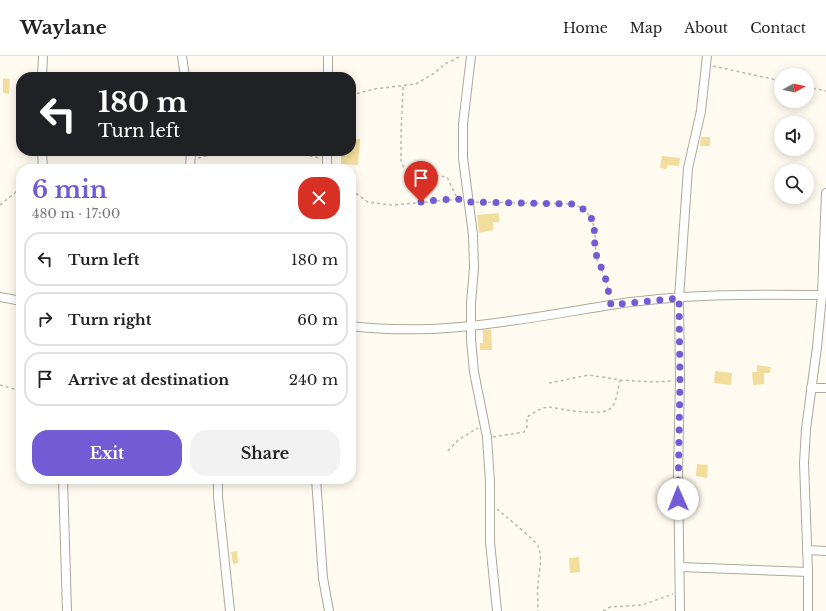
<!DOCTYPE html>
<html lang="en">
<head>
<meta charset="utf-8">
<style>
	:root { --surface:#fff; --page:#f2f2f2; --text:#222; --muted:#767676; --line:#e0e0e0; --accent:#725cd6 }
	body { margin:0; font-family:"Libre Baskerville",serif; background:var(--page); color:var(--text); height:100vh; display:flex; flex-direction:column; font-size:15px; white-space:nowrap }
	* { box-sizing:border-box; margin:0 }
	p { font-size:13px; color:var(--muted) }
	.icon { flex:none; width:22px; height:22px; fill:none; stroke:currentColor; stroke-width:2; stroke-linecap:round; stroke-linejoin:round }
	.map { position:relative; flex:1; overflow:hidden }
	.side { position:absolute; left:16px; top:108px; width:340px; height:320px; display:flex; flex-direction:column; background:var(--surface); border-radius:16px; box-shadow:0 2px 10px #0003 }
	.side>* { flex:none }
	.guide { position:absolute; left:16px; top:16px; width:340px; height:84px; border-radius:16px; box-shadow:0 2px 10px #0003; background:#202124; color:#fff; overflow:hidden }
	.needle { width:26px; rotate:82deg }
	.tools { position:absolute; left:774px; top:12px; display:grid; gap:8px }
	.tools a { display:grid; place-items:center; width:40px; height:40px; border-radius:50%; background:var(--surface); box-shadow:0 2px 10px #0003; font-size:20px }
	.pin { position:absolute; display:grid; place-items:center; width:34px; height:34px; color:#fff; margin:-41px -17px; border-radius:50% 50% 50% 0; rotate:-45deg; box-shadow:0 0 4px #0007 }
	.pin .icon { rotate:45deg }
	.me { position:absolute; width:44px; margin:-22px; rotate:359deg; stroke-linejoin:round; filter:drop-shadow(0 0 3px #0008) }
	.turn { display:flex; align-items:center; gap:14px; height:84px; padding:0 16px; font-size:18px }
	.turn .icon { width:52px; height:52px; stroke-width:2.5 }
	.turn b { display:block; font-size:28px; line-height:34px }
	.round { display:grid; place-items:center; flex:none; width:42px; height:42px; border-radius:16px; background:var(--page) }
	.overview { display:flex; align-items:center; justify-content:space-between; height:68px; padding:0 16px }
	h1 { font-size:24px; font-weight:700; line-height:30px; color:var(--accent) }
	.primary-button { display:flex; gap:8px; margin-top:auto; padding:8px 16px }
	.primary-button a { flex:1; height:46px; border-radius:16px; background:var(--accent); color:#fff; font-size:16px; font-weight:700; line-height:46px; text-align:center }
	.primary-button a+a { background:var(--page); color:var(--text) }
	ul { padding:0; list-style:none }
	li { display:flex; align-items:center; gap:12px; height:54px; margin:0 8px 6px; padding:0 8px; border:2px solid var(--line); border-radius:16px }
	li div { flex:1 }
	li b { display:block; font-size:15px }
	li em { font-style:normal }
	header { display:flex; align-items:center; gap:24px; box-sizing:border-box; height:56px; padding:0 20px; background:var(--surface); border-bottom:1px solid var(--line) }
	header strong { font-size:19px }
	nav { display:flex; gap:22px; margin-inline-start:auto; font-size:14px }
	.map>svg:first-child { display:block }
	.building { fill:#f2dd9d }
	.lines { fill:none; stroke-linecap:round; stroke-linejoin:round }
	.street-casing { stroke:#ada89c; stroke-width:10 }
	.path { stroke:#bbb8af; stroke-width:1.5; stroke-dasharray:3 3; stroke-linecap:butt }
	.street { stroke:#fff; stroke-width:8 }
	.route { stroke:#725cd6; stroke-width:7; stroke-dasharray:0 12.6 }
</style>
</head>
<body>
<header>
<strong>Waylane</strong>
<nav><a>Home</a><a>Map</a><a>About</a><a>Contact</a></nav>
</header>
<div class="map">
<svg width="826" height="555" viewBox="0 0 826 555">
	<rect width="100%" height="100%" fill="#fffbf0"/>
	<g class="building">
		<polygon points="3,22 10,23 9,38 3,37"/>
		<polygon points="701,81 710,81 710,90 700,90"/>
		<polygon points="351,83 360,83 358,109 341,108 341,97 351,96"/>
		<polygon points="662,100 680,102 679,110 667,109 667,113 660,112"/>
		<polygon points="499,157 499,166 493,166 493,174 479,177 477,159"/>
		<polygon points="491,273 492,294 480,294 480,287 483,287 483,274"/>
		<polygon points="757,309 771,311 770,317 764,317 764,328 753,329 752,316 757,316"/>
		<polygon points="715,315 732,317 731,329 714,327"/>
		<polygon points="697,408 708,409 707,422 696,420"/>
		<polygon points="687,436 698,437 697,453 686,452"/>
		<polygon points="237,495 238,507 233,508 231,496"/>
		<polygon points="579,501 580,516 570,517 569,502"/>
	</g>
	<g class="lines">
		<g class="street-casing">
			<g id="street">
				<polyline points="182,0 185,21"/>
				<polyline points="471,0 463,68 463,102 473,179 474,212 471,247 471,284 474,316 487,381 490,427 490,486 497,555"/>
				<polyline points="42,21 43,0"/>
				<polyline points="328,21 328,0"/>
				<polyline points="42,95 43,113"/>
				<polyline points="190,113 191,95"/>
				<polyline points="327,113 327,95"/>
				<polyline points="0,241 21,245"/>
				<path d="M351,270C438,281 524,263 610,249C680,238 751,238 822,239"/>
				<polyline points="811,332 826,332"/>
				<polyline points="63,423 67,555"/>
				<polyline points="218,423 218,441 230,555"/>
				<polyline points="316,423 323,522 329,555"/>
				<polyline points="807,494 826,495"/>
				<polyline points="680,511 808,516"/>
				<polyline points="680,555 678,417 680,324 679,242 688,112 701,55 707,0"/>
				<polyline points="808,555 808,516 804,407 806,373 817,291 822,239 826,137"/>
			</g>
		</g>
		<g class="path">
			<polyline points="713,10 781,25"/>
			<polyline points="403,31 401,78 401,104 403,110 415,117 447,121 457,142"/>
			<polyline points="807,31 826,35"/>
			<polyline points="351,39 374,33 416,28 433,18 445,8 461,0"/>
			<polyline points="286,95 320,102"/>
			<polyline points="198,102 225,95"/>
			<polyline points="81,113 98,113"/>
			<polyline points="123,113 182,111"/>
			<polyline points="351,134 368,146 392,149 461,143"/>
			<polyline points="476,146 573,148 584,153 592,163 595,176 596,201 605,221 610,242"/>
			<polyline points="0,149 21,132"/>
			<polyline points="549,327 589,319 620,324 653,326 672,325"/>
			<polyline points="0,329 21,335"/>
			<path d="M493,381L524,376L527,371V361L542,352L549,351C562,353 603,362 612,351C617,345 618,332 620,324"/>
			<polyline points="448,395 458,384 478,372"/>
			<path d="M497,453C504,459 536,485 538,490C543,501 539,516 538,527C537,536 538,546 538,555"/>
			<polyline points="603,555 610,551 642,549 673,538"/>
		</g>
		<use href="#street" class="street"/>
	</g>
	<g class="lines">
		<path class="route" d="M421,146C432,145 461,140 470,146L573,148C604,160 590,180 597,201C599,208 603,214 605,221C608,230 609,240 611,249L679,242L680,324L678,443"/>
	</g>
</svg>
<div class="tools">
<a><svg class="needle" viewBox="-14 -14 28 28"><path d="M0-13l5 13h-10z" fill="#e53935"/><path d="M0 13l5-13h-10z" fill="#767676"/></svg></a>
<a><svg class="icon" aria-label="sound" viewBox="0 0 24 24"><path d="M4 9h4l5-4v14l-5-4H4zM17 9q2 3 0 6"/></svg></a>
<a><svg class="icon" aria-label="search" viewBox="0 0 24 24"><circle cx="10" cy="10" r="6"/><path d="M15 15l6 6"/></svg></a>
</div>
<div class="pin" style="left:421px;top:146px;background:#d93025"><svg class="icon" aria-label="arrive" viewBox="0 0 24 24"><path d="M6 21V4h12l-3 4 3 4H6"/></svg></div>
<svg class="me" style="left:678px;top:443px" viewBox="-20 -20 40 40"><circle r="19" fill="#fff"/><path d="M0-13L10 11 0 6-10 11z" fill="#725cd6"/></svg>
<div class="guide">
<div class="turn"><svg class="icon" aria-label="left" viewBox="0 0 24 24"><path d="M17 20v-9H6M10 6l-5 5 5 5"/></svg><div><b>180 m</b>Turn left</div></div>
</div>
<section class="side">
<div class="overview"><div><h1>6 min</h1><p>480 m · 17:00</p></div><a class="round" style="background:#d93025;color:#fff"><svg class="icon" aria-label="close" viewBox="0 0 24 24"><path d="M6 6l12 12M18 6L6 18"/></svg></a></div>
<ul>
<li><svg class="icon" aria-label="left" viewBox="0 0 24 24"><path d="M17 20v-9H6M10 6l-5 5 5 5"/></svg><div><b>Turn left</b></div><em>180 m</em></li>
<li><svg class="icon" aria-label="right" viewBox="0 0 24 24"><path d="M7 20v-9h11M14 6l5 5-5 5"/></svg><div><b>Turn right</b></div><em>60 m</em></li>
<li><svg class="icon" aria-label="arrive" viewBox="0 0 24 24"><path d="M6 21V4h12l-3 4 3 4H6"/></svg><div><b>Arrive at destination</b></div><em>240 m</em></li>
</ul>
<div class="primary-button"><a>Exit</a><a>Share</a></div>
</section>
</div>
</body>
</html>
